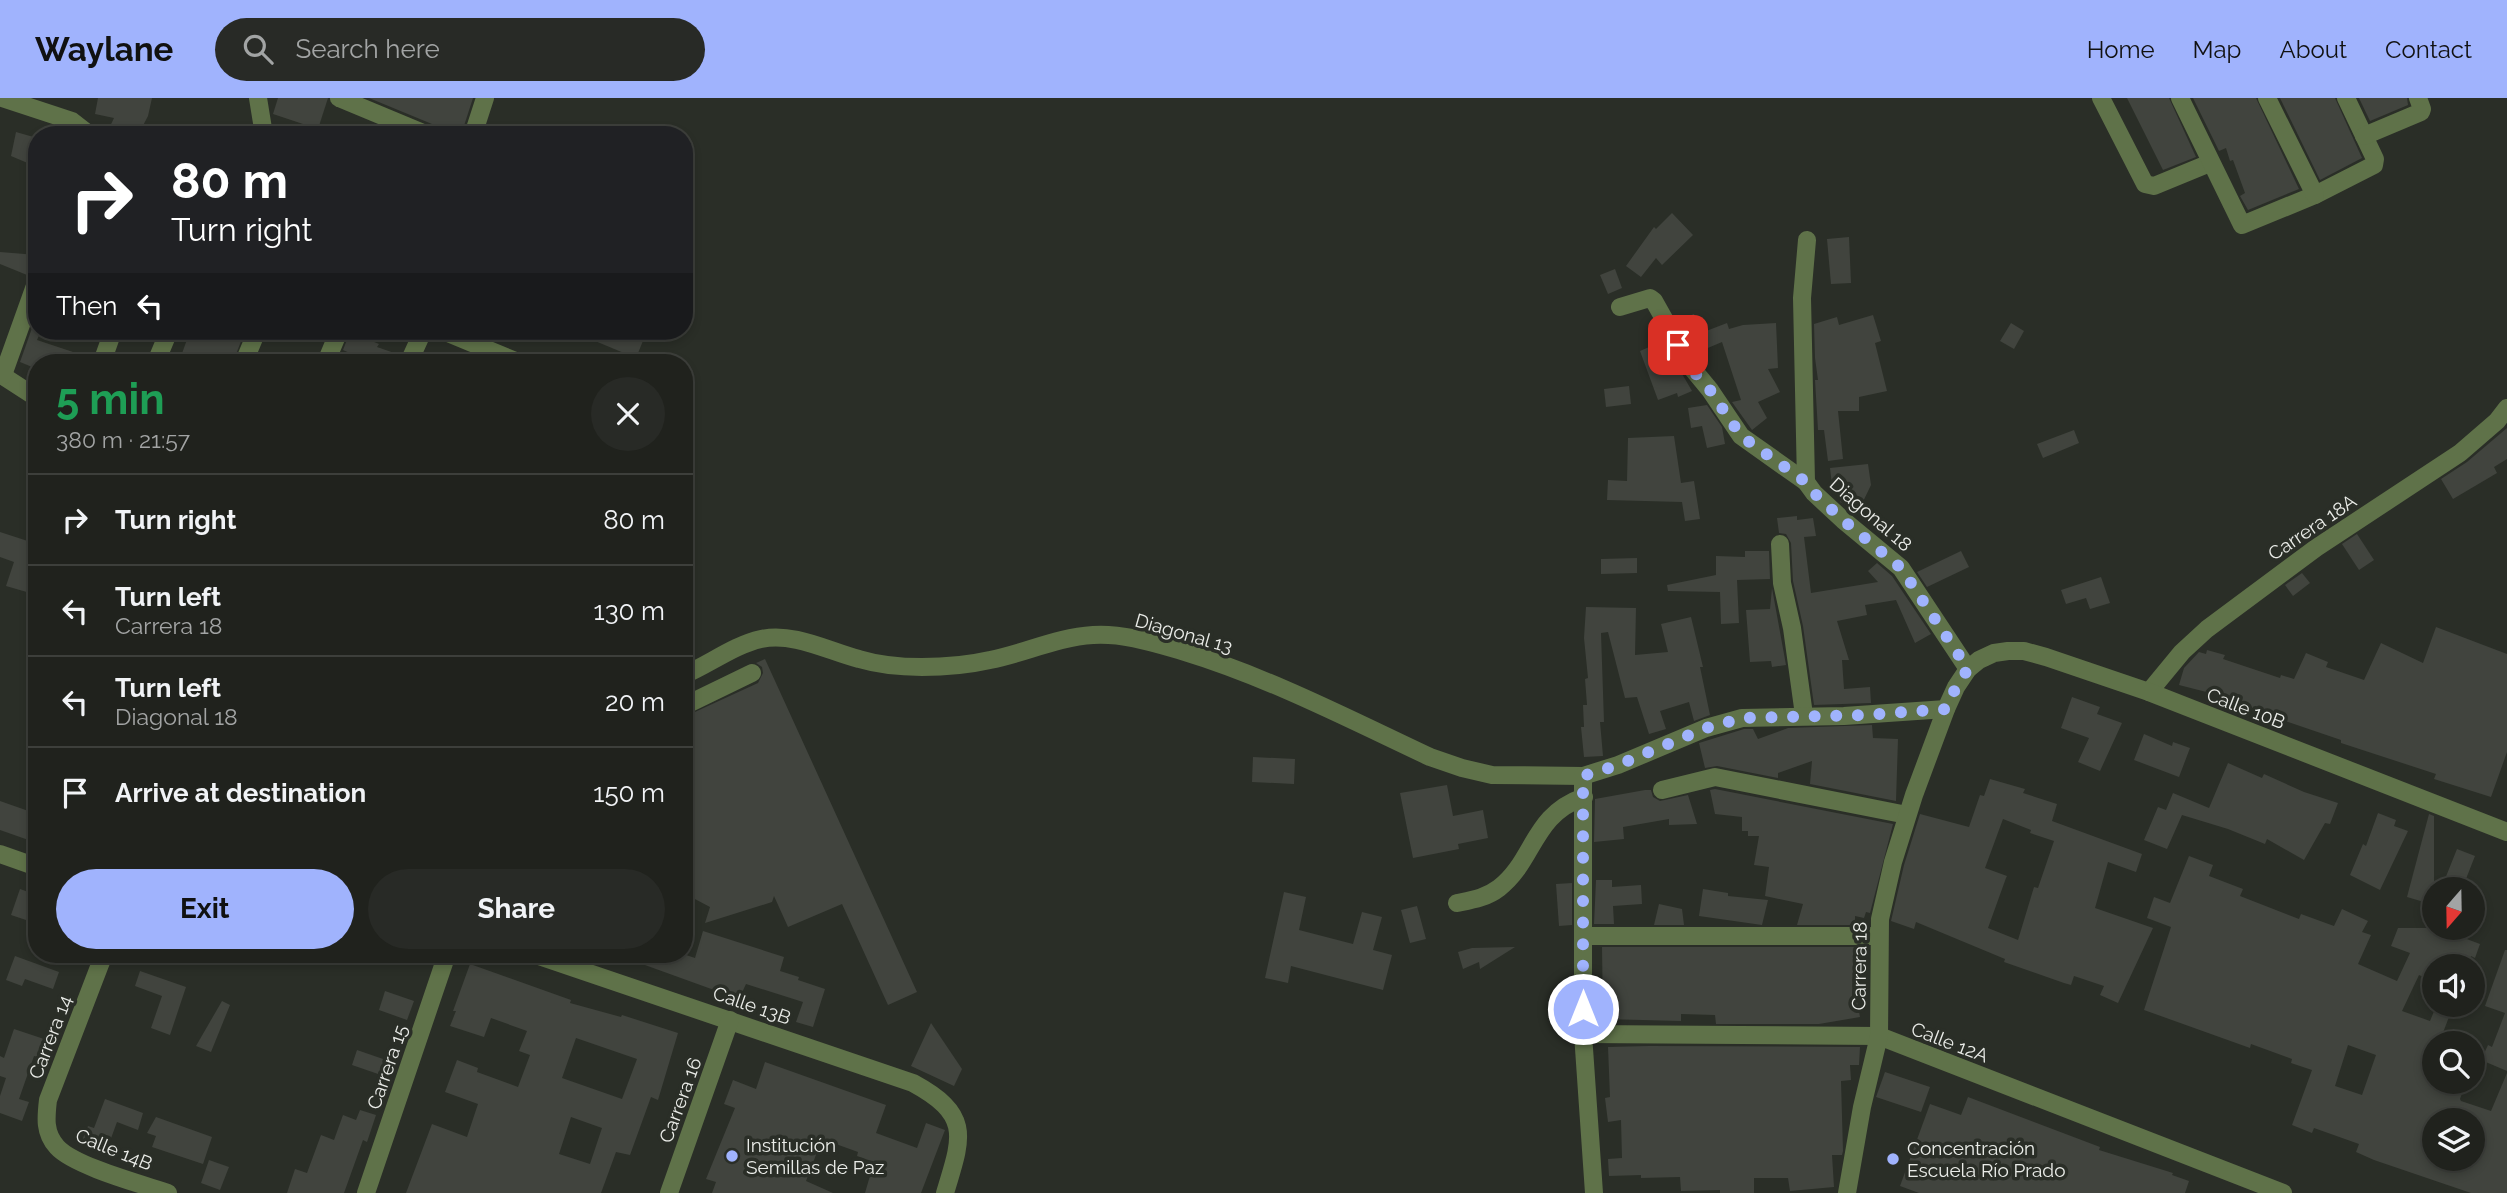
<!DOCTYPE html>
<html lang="en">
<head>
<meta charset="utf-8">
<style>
	:root { --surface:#20221d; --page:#282a26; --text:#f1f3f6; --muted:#a2a4a4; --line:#3d3f3b; --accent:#a0b3fd }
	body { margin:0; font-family:Raleway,sans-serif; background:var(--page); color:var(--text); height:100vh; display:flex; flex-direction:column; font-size:26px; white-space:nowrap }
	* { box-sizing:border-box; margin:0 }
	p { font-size:23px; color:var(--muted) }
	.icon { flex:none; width:38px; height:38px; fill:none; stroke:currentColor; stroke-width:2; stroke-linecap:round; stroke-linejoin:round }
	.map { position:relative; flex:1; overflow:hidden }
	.drawer { position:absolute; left:28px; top:256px; width:665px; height:609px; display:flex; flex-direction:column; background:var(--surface); border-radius:28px; box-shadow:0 4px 10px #0003,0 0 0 2px var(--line) }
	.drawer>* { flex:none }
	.guide { position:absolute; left:28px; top:28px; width:665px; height:214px; border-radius:28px; box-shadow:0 4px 10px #0003,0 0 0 2px var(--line); background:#202124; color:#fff; overflow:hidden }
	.needle { width:46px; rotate:200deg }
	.fabs { position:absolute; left:2422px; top:779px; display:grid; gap:14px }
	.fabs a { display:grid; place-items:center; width:63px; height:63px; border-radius:50%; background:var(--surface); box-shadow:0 4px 10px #0003,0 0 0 2px var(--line); font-size:35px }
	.pin { position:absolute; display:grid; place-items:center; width:60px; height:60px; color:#fff; margin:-30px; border-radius:14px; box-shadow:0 4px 10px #0006 }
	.me { position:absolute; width:77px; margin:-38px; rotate:0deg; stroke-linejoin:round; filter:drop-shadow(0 0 5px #0008) }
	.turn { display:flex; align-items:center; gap:24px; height:147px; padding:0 28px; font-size:32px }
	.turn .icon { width:91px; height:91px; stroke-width:2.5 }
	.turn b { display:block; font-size:49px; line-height:60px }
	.then { display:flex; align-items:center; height:66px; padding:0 28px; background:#0003; gap:14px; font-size:26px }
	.round { display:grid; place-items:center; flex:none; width:74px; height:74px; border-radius:37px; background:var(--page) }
	.summary { display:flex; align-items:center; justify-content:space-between; height:119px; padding:0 28px }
	h1 { font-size:42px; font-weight:700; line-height:52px; color:#1e9e55 }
	.action { display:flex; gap:14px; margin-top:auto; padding:14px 28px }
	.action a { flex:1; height:80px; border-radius:42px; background:var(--accent); color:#111; font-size:28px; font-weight:700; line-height:80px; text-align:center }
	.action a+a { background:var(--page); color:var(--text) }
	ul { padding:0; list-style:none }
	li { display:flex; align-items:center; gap:21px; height:91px; padding:0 28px; border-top:2px solid var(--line) }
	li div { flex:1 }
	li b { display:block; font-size:26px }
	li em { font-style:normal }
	header { display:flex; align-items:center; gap:42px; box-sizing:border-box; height:98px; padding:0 35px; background:var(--accent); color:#111 }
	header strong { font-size:33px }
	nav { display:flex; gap:38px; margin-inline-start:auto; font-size:24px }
	.search { width:490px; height:63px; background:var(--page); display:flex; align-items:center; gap:18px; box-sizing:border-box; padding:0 24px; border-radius:38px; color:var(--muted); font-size:26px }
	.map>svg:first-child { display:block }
	.building { fill:#41443e; fill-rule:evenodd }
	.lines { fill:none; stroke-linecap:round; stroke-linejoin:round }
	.minor { stroke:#5f7249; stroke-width:18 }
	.route { stroke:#a0b3fd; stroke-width:12; stroke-dasharray:0 21.6 }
	.poi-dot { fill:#a0b3fd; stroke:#2a2e27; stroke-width:2.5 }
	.labels { text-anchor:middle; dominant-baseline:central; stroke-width:7; stroke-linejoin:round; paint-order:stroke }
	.street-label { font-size:19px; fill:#eaece8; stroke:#2a2e27 }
	.poi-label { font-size:19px; fill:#eaece8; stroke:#2a2e27; text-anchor:start }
</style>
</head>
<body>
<header>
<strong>Waylane</strong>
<div class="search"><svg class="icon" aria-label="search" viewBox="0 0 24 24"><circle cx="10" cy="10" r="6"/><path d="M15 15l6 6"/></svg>Search here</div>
<nav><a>Home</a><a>Map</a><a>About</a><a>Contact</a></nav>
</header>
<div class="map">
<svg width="2507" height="1095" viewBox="0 0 2507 1095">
	<rect width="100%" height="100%" fill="#2a2e27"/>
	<g class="building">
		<polygon points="98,0 152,0 148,18 138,37 106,37 114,20 95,16"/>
		<polygon points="278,0 328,0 318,31 273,16"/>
		<polygon points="369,0 473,0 461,37 439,37 437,31 432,26"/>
		<polygon points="2127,0 2169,0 2196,59 2163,72"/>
		<polygon points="2193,0 2256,0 2299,91 2248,112 2240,98 2245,95 2233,62 2230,63 2226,50 2219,53"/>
		<polygon points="2280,0 2335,0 2362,60 2320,82"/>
		<polygon points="2359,0 2407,0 2408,7 2370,23"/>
		<polygon points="16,34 37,40 37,69 11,58"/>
		<polygon points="1672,115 1693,137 1662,167 1656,160 1641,179 1626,168 1654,129 1656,131"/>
		<polygon points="1849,139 1851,185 1831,186 1827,141"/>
		<polygon points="0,154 37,157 37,171 27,177 0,166"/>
		<polygon points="1615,171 1622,190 1608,196 1600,177"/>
		<polygon points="37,216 37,233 41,233 37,242 91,260 91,264 37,264 37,271 20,264"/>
		<polygon points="1694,216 1701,235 1727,225 1729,231 1743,227 1776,225 1778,270 1768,271 1780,294 1758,304 1767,320 1752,332 1732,304 1741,302 1722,244 1696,255 1678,222"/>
		<polygon points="1873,217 1881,243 1875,245 1887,293 1859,299 1859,313 1838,313 1843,361 1828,363 1824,332 1818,332 1815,282 1818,282 1815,260 1814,226 1837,219 1839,227"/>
		<polygon points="2011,225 2024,233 2014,251 2000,243"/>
		<polygon points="190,233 245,233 233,264 179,264"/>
		<polygon points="571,233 647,233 636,260"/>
		<polygon points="350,234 379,246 377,249 400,257 398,264 370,264 343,252"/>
		<polygon points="1663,243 1692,293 1678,299 1677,295 1658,302 1640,253"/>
		<polygon points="1629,288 1631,306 1606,309 1604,291"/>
		<polygon points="1707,307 1722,329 1725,346 1707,350 1702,328 1691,330 1688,310"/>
		<polygon points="2507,330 2507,361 2494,369 2497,375 2453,401 2441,381 2467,364"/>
		<polygon points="2074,332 2079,345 2043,360 2037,346"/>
		<polygon points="1674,338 1681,385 1694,383 1700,421 1685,423 1682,404 1607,402 1608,382 1627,383 1628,340"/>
		<polygon points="1868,366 1871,387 1858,414 1840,404 1849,385 1832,387 1830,370"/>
		<polygon points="1797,418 1797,422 1813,420 1816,438 1804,439 1811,495 1878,484 1868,473 1877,465 1892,478 1931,536 1915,545 1896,502 1865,507 1867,517 1837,523 1849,562 1842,562 1844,591 1870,589 1871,605 1814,607 1803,528 1793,483 1791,445 1786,436 1779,435 1777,420"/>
		<polygon points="0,434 37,446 37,497 6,488 14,464 0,459"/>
		<polygon points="2357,436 2374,462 2359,472 2342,446"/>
		<polygon points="1745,453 1769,453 1770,481 1737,482 1739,525 1721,526 1720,494 1668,493 1667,487 1716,477 1716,458 1745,459"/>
		<polygon points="1961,453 1969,469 1927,489 1917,474"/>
		<polygon points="1637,460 1637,475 1601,476 1601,461"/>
		<polygon points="2302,475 2310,485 2293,498 2285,487"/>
		<polygon points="2101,479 2110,505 2090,511 2086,500 2066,506 2061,492"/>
		<polygon points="1772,490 1786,567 1772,569 1771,563 1750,564 1746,512 1770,511"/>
		<polygon points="1586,509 1636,510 1635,557 1668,554 1661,526 1691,519 1703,569 1700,569 1710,617 1694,623 1689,604 1660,613 1666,631 1649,636 1637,599 1625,600 1608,534 1601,535 1604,624 1600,624 1603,658 1584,659 1581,629 1584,629 1583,607 1587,607 1585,581 1588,580 1584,540"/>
		<polygon points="2436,529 2507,556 2507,654 2491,699 2434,681 2436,676 2341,645 2341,642 2285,623 2222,598 2179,587 2184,570 2199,554 2206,556 2207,552 2225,557 2223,561 2280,580 2281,577 2294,581 2306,555 2328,564 2326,569 2364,582 2381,545 2423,565"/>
		<polygon points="765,561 917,894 888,907 842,806 788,829 774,798 772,804 705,825 710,809 693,800 684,782 684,619 758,585 763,575 762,569 756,565"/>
		<polygon points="2072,599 2100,609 2097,616 2122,625 2100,673 2078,664 2089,640 2061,630"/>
		<polygon points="1872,627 1873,640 1898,641 1896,703 1810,686 1812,663 1778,675 1778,680 1717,668 1705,670 1699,645 1744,631 1753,631 1758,641 1788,630"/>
		<polygon points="2144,636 2172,648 2173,644 2190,650 2179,679 2134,662"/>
		<polygon points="1253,659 1295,661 1294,686 1252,684"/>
		<polygon points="2228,665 2262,680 2264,676 2304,694 2338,705 2330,726 2325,725 2304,762 2267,741 2265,746 2228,731 2182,717 2167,751 2144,742 2158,709 2166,712 2173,695 2209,710"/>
		<path d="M1990,681L2025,691L2023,695L2057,706L2052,723L2142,756L2136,774L2108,764L2095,810L2153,830L2118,905L2100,897L2104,888L2074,878L2071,887L2064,885L2004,864L2005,861L1916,824L1914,831L1891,823L1904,767L1920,716L1969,729L1980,697L1984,698ZM2003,721L2031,732L2030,735L2054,743L2038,790L2034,789L2018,842L1988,830L2006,780L2007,778L1985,770Z"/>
		<polygon points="1447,687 1453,718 1483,712 1488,740 1458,746 1459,751 1413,760 1400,695"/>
		<polygon points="1715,691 1893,726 1870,815 1866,814 1864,820 1855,818 1855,827 1797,827 1803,806 1765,798 1769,769 1754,767 1759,738 1748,738 1748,733 1742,733 1742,719 1715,716 1710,692"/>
		<polygon points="1645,692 1651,692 1653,699 1660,703 1688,697 1697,726 1669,727 1669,721 1623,729 1624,741 1594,744 1595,701"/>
		<polygon points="0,703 37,716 37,745 0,732"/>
		<polygon points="2378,715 2396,722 2394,728 2408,733 2380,792 2350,777 2363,746 2366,748"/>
		<polygon points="2429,716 2434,718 2434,807 2407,799"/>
		<polygon points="2457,751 2475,758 2462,791 2441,791"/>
		<path d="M2189,758L2213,767L2209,778L2243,791L2240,798L2299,821L2301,816L2334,828L2342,811L2368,823L2362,834L2371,837L2358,866L2397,883L2410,855L2391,848L2398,830H2459L2456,837L2480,846L2475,860L2471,858L2468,868H2434V884L2419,877L2402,913L2430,923L2437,906H2454L2439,945H2434V984H2466L2460,1001L2461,1003L2491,1013L2507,975V1095H2471L2374,1062L2356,1054L2359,1046L2314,1030L2312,1035L2292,1027L2312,972L2291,965L2292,961L2251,946L2250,950L2144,912L2171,829L2147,820L2154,799L2170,805ZM2348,947L2376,957L2362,997L2335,988ZM2434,1022H2473V1060H2434Z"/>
		<polygon points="1596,782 1612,782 1612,789 1641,787 1642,806 1613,808 1614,826 1594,826"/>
		<polygon points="1572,785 1572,827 1559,828 1556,786"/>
		<polygon points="20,791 37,797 29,823 11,817"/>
		<polygon points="1703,791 1728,795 1728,798 1768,802 1762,827 1699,818"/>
		<polygon points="1284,794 1306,799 1299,832 1353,846 1362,814 1382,819 1373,852 1392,857 1383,892 1291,868 1288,885 1265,880"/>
		<polygon points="1659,806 1682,811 1684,827 1654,827"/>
		<polygon points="1417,808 1426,841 1410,845 1401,812"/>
		<polygon points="703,833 784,859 780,873 799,879 798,882 825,891 813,929 796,924 803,904 746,886 739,901 620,858 620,856 683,856 695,860"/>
		<polygon points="1515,849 1480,871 1479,864 1463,871 1458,854 1472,850"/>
		<polygon points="1602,849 1854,849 1852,899 1856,898 1860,919 1819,926 1716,926 1715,917 1681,916 1681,923 1603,921"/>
		<polygon points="2505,852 2507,852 2507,973 2481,962 2488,947 2492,949 2505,915 2485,908"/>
		<polygon points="15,858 59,874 53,891 25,881 22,888 6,882"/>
		<path d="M470,866L571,902L570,905L621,919L622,917L678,935L658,1002L651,999L630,1057L616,1054L601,1095H406L432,1026L467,1039L478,1006L445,994L457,962L478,970L477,974L518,989L530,957L519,953L527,933L491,920L484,939L450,928L456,913H453ZM576,940L637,961L622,1001L562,980ZM571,1019L602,1030L590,1066L559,1056Z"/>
		<polygon points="140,873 186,889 170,937 151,930 162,898 135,888"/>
		<polygon points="385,893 414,903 407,922 379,912"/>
		<polygon points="222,903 230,907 211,954 196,948"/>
		<polygon points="931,925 962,971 954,988 911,968"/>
		<polygon points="14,931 44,941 38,959 34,958 19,1001 29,1004 22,1023 0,1015 0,998 6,980 0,978 0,958 4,960"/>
		<polygon points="1649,948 1860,949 1859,967 1850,967 1851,982 1841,983 1843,1053 1842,1057 1832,1057 1834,1089 1790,1093 1788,1080 1754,1080 1754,1095 1720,1095 1720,1092 1681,1093 1680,1079 1641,1080 1641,1077 1609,1078 1608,1061 1622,1060 1621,1022 1608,1024 1605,1000 1610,999 1608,949"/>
		<polygon points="357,952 386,962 381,977 352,967"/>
		<polygon points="765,964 886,1007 876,1035 917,1050 926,1025 945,1032 921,1095 865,1095 874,1064 857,1058 858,1054 822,1041 806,1083 833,1095 712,1095 716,1084 706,1081 735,1010 724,1006 733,982 756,991"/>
		<polygon points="1885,974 1930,989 1921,1014 1876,999"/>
		<polygon points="1968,999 2100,1049 2099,1052 2173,1075 2172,1077 2189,1083 2185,1095 1919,1095 1900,1088 1930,1006 1961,1017"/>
		<polygon points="105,1001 143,1015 138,1032 117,1024 106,1054 81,1045 88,1028 94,1030"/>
		<polygon points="360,1012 376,1017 367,1044 363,1042 344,1095 287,1095 295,1071 307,1075 321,1037 334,1042 343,1017 356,1022"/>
		<polygon points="156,1019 212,1039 203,1066 152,1049 156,1038 147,1035"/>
		<polygon points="209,1062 229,1069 220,1092 201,1085"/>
	</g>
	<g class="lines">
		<g class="minor">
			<polyline points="2,0 72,23 90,37"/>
			<polyline points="258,0 264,37"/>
			<polyline points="339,0 428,37"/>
			<polyline points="2101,0 2145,86 2154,88 2210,65"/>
			<polyline points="2180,0 2242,127 2315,97 2374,67 2375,61 2346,0"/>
			<polyline points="2267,0 2315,97"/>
			<polyline points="473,37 485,0"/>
			<polyline points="2364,38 2421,14 2422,11 2418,0"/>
			<polyline points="1620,209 1650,200 1654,203 1691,269 1710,292 1741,338 1806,384 1814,395 1843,422 1901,470 1968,571"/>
			<polyline points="443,233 518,264"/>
			<polyline points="102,264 113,233"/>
			<polyline points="156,264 169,233"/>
			<polyline points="244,264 257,233"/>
			<polyline points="326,264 339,233"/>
			<polyline points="409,264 423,233"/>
			<polyline points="0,276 37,300"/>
			<polyline points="3,277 37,182"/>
			<polyline points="1806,384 1802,200 1807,142"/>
			<polyline points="1780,446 1782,485 1792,530 1804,617"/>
			<path d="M684,577C710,566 734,547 761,541C794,534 828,553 859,561C879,567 900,569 922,569C944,569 968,567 990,562C1025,555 1058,539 1093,537C1123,535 1154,545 1182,553C1268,579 1349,621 1430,659L1462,670L1492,677L1583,678L1618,667L1706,630L1742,620L1844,618L1946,611"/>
			<polyline points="2149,594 2182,554 2207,531 2316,450 2460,355 2497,323 2507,310"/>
			<polyline points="684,608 752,575"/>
			<polyline points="1583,678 1583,936 1594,1095"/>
			<polyline points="1662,692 1715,679 1907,717"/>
			<polyline points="0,756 37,769"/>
			<path d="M1457,805C1472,802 1486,800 1499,790C1535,762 1532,717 1584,699"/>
			<polyline points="1583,838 1879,838"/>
			<path d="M104,856L48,1002C46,1019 44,1035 57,1049C74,1068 141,1086 168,1095"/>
			<path d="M533,856L913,985C972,1017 962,1039 945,1095"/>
			<polyline points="1583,936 1879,938 2283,1095"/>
			<polyline points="366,1095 447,856"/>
			<polyline points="669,1095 730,922"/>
			<polyline points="1847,1095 1862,1009 1879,938 1880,821 1893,764 1914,697 1946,611 1956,589 1968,571 1979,562 1994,555 2008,553 2024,553 2046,559 2149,594 2507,734"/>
		</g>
	</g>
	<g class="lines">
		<polyline class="route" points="1583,911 1583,678 1618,667 1706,630 1742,620 1865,617 1946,611 1956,589 1968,571 1901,470 1843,422 1814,395 1806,384 1741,338 1710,292 1690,269 1678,247"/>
	</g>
	<g class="poi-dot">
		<circle cx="732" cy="1058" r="7"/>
		<circle cx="1893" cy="1061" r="7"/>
	</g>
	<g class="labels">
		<g class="street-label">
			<text transform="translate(1871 416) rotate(41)">Diagonal 18</text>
			<text transform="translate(2312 429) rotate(-34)">Carrera 18A</text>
			<text transform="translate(1184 535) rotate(16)">Diagonal 13</text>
			<text transform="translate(2246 610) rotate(21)">Calle 10B</text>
			<text transform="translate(1859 868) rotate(-89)">Carrera 18</text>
			<text transform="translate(752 907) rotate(19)">Calle 13B</text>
			<text transform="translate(50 939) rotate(-69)">Carrera 14</text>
			<text transform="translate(1950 944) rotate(21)">Calle 12A</text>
			<text transform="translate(387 969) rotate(-71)">Carrera 15</text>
			<text transform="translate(680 1002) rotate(-70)">Carrera 16</text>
			<text transform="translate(114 1051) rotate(22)">Calle 14B</text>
		</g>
		<g class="poi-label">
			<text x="746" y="1047">Institución<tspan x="746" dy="22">Semillas de Paz</tspan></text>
			<text x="1907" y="1050">Concentración<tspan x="1907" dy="22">Escuela Río Prado</tspan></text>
		</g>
	</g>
</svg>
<div class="fabs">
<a><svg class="needle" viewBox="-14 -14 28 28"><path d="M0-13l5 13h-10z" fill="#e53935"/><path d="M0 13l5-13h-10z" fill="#a2a4a4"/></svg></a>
<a><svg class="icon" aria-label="sound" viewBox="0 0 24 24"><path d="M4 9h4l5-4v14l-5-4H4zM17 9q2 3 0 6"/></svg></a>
<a><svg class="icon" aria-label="search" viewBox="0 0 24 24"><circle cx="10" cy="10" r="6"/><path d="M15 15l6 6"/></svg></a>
<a><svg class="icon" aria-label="layers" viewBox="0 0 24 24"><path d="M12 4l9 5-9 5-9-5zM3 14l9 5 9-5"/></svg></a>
</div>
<div class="pin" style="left:1678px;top:247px;background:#d93025"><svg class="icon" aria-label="arrive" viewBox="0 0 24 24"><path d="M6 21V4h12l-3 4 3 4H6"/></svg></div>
<svg class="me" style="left:1583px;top:911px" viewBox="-20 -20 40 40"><circle r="17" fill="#a0b3fd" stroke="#fff" stroke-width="3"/><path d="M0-11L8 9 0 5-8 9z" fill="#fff"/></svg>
<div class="guide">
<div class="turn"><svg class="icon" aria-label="right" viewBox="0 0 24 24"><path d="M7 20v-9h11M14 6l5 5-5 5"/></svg><div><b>80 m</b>Turn right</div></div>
<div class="then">Then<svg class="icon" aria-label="left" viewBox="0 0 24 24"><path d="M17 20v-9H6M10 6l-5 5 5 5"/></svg></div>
</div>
<section class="drawer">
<div class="summary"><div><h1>5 min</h1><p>380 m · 21:57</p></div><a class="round"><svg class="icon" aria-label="close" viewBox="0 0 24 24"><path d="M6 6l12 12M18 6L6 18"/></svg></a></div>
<ul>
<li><svg class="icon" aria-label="right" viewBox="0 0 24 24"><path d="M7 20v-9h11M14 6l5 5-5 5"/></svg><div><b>Turn right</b></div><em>80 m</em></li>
<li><svg class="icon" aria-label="left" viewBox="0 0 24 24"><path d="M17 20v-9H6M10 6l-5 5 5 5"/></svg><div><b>Turn left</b><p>Carrera 18</p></div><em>130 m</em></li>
<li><svg class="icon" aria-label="left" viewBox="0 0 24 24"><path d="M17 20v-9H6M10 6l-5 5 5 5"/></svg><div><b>Turn left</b><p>Diagonal 18</p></div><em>20 m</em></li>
<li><svg class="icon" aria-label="arrive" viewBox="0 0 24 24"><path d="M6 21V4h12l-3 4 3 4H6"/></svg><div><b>Arrive at destination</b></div><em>150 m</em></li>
</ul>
<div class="action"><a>Exit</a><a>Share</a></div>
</section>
</div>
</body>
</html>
